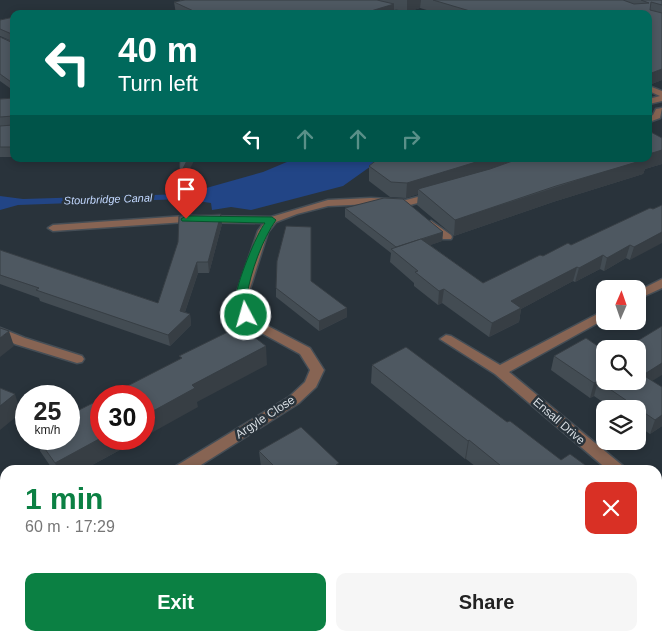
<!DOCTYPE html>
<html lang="en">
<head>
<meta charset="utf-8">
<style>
	:root { --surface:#fff; --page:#f6f6f6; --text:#222; --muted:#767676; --accent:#0b8043 }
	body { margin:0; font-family:Helvetica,sans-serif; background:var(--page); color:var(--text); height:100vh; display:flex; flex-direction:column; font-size:19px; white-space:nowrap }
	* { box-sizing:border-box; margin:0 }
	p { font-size:16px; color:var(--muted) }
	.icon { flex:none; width:28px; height:28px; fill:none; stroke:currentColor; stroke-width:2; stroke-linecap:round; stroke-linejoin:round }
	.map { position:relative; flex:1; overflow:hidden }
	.drawer { position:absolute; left:0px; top:465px; width:662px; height:176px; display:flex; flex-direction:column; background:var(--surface); border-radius:15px 15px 0 0; box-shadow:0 2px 8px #0003 }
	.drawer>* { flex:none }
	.top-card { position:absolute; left:10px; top:10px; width:642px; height:152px; border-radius:10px; box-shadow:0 2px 8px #0003; background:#00695c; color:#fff; overflow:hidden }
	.needle { width:32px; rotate:2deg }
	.controls { position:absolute; left:596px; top:280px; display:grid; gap:10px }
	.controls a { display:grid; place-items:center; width:50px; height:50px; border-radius:10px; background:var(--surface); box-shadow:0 2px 8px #0003; font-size:25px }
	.speed { position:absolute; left:15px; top:385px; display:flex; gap:10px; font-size:25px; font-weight:700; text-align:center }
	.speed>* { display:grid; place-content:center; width:65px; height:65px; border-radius:50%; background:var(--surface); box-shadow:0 2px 8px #0003; line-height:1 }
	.speed small { font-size:12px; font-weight:400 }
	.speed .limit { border:8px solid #d22; background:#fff; color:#111 }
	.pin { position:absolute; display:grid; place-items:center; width:42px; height:42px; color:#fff; margin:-51px -21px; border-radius:50% 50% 50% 0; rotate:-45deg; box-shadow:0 0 5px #0007 }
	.pin .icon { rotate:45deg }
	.me { position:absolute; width:55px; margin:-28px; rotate:354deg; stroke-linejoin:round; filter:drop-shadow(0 0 4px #0008) }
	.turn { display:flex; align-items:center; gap:18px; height:105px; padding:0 25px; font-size:22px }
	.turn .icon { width:65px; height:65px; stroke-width:2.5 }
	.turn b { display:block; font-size:35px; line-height:42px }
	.lanes { display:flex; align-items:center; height:48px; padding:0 25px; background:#0003; justify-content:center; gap:25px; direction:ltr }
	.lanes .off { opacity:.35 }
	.round { display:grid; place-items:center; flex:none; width:52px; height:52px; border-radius:10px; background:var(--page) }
	.overview { display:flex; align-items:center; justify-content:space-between; height:85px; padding:0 25px }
	h1 { font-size:30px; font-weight:700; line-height:38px; color:var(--accent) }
	.button { display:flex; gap:10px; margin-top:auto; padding:10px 25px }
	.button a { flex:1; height:58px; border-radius:10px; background:var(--accent); color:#fff; font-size:20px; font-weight:700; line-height:58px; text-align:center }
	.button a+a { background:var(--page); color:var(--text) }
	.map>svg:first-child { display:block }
	.water { fill:#224586 }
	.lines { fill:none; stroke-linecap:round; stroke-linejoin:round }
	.minor-casing { stroke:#454e56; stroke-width:3 }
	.minor { fill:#876453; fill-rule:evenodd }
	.wall { fill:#434c53 }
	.shaded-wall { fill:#373e44 }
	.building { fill:#4e5861; stroke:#373e44 }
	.route { fill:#0b8043; stroke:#07532c }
	.labels { text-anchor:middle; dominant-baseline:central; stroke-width:5; stroke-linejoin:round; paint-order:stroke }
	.far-water-label { font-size:11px; font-style:italic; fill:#c1d7fe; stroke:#29333b }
	.street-label { font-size:12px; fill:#d8dee3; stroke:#29333b }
</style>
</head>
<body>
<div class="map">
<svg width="662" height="641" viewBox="0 0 662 641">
	<rect width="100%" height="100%" fill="#29333b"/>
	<polygon class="water" points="294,159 381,159 343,186 251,210 231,207 212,210 211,203 183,199 18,205 0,210 0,196 23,199 185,194 263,172"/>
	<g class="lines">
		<g class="minor-casing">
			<g id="minor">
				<polygon points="340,0 351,0 408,14 395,14"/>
				<polygon points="649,86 662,91 662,101 649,104 649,99 660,96 649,91"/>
				<polygon points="662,108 660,118 649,122 649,117 653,115 656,109"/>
				<polygon points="433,193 438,196 437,198 406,206 371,204 328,206 297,214 276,222 268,232 247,298 252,313 264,324 310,348 324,370 316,387 299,403 193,470 173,470 176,466 289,397 305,382 310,370 300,354 256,330 240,315 235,298 258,231 264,223 185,222 53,231 48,228 53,225 185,216 271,217 328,200 371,198 406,200"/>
				<polygon points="431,221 451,235 452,237 451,239 443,239 427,226 426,224"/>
				<polygon points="662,279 662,288 638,299 638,291"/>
				<polygon points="605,310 605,319 509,372 623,466 626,470 608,470 495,374 440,339 446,335 451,336 500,365"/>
				<polygon points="0,328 25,338 82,356 84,359 82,362 77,363 15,344 0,337"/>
				<polygon points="658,491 662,492 662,507 658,506"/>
				<polygon points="0,514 5,516 5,530 0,528"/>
				<polygon points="5,583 5,605 0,607 0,585"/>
				<polygon points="324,636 345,636 347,641 326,641"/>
			</g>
		</g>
		<use href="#minor" class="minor"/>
	</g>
	<g class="wall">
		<polygon points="180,0 662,0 662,80 649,85 649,14 440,14 420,8 407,12 394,9 394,14 176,14 174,2 180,1"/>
		<polygon points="14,17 14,91 0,81 0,37 12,41 0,36 0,20"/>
		<polygon points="14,98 14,157 0,157 0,99"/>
		<polygon points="662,138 662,164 645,169 643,174 553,202 454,236 417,205 418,194 406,198 390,197 369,181 369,166 649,159"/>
		<polygon points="345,208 443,232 442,241 430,245 483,283 571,245 650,208 630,260 626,258 604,271 600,269 575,282 573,281 521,309 519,322 489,337 442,303 438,305 414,286 414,283 390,262 391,253 345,217"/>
		<polygon points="222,224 209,273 198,273 185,312 190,314 191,325 170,346 40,301 39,298 0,284 0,250 158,303"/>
		<polygon points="311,281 347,317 319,331 276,297 276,288"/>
		<polygon points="554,356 652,381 662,426 650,434 638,426 638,409 613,409 594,396 590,398 551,370"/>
		<polygon points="372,365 507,422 561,460 592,470 480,470 466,459 465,459 371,383"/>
		<polygon points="36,439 140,439 83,470 53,470 40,451"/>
		<polygon points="259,451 339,468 341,470 263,470 261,467"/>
		<polygon points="658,518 662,521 662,603 658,599"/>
		<polygon points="142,636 239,636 243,641 146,641"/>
		<polygon points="430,636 524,636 529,641 435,641"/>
	</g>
	<g class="shaded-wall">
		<polygon points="407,0 421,0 420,8 407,12"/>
		<polygon points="394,4 394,14 361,14"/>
		<polygon points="662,69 662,80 649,85 649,74"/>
		<polygon points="662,150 662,164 645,169 643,174 553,202 454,236 455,220 642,159 649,159 649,154"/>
		<polygon points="188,159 195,159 181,186 179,176"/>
		<polygon points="486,159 532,159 418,189 418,194 406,198 407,183"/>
		<polygon points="221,214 222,224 209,273 208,262"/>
		<polygon points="443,232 442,241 400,256 397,248"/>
		<polygon points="662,232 662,243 630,260 634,247"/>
		<polygon points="630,245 626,258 604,271 607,258"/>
		<polygon points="603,255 600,269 575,282 579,268"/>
		<polygon points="197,262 198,273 182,321 190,314 191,325 170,346 168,335 180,311"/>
		<polygon points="577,267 573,281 521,309 519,322 489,337 492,323 511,301"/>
		<polygon points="444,289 442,303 438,305 439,291"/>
		<polygon points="347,308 347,317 319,331 319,321"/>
		<polygon points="9,331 14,346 0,357 0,338"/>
		<polygon points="266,346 267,365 197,402 198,407 144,437 144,416 192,385"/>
		<polygon points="662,363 662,375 639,389 643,375"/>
		<polygon points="598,381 594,396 590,398 594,383"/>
		<polygon points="15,394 21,413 0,430 0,406"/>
		<polygon points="662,415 662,426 650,434 655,420"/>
		<polygon points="101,438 140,439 83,470 58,470 55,463"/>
		<polygon points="469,440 466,459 465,459 468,441"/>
	</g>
	<g class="building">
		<polygon points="185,0 377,0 394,4 361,14 200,14 174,2"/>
		<polygon points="433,0 623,0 634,4 649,3 641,0 662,0 662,5 651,2 650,10 662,13 662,69 649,74 649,14 480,14"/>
		<polygon points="14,17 14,35 0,29 0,20"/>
		<polygon points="0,37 11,42 14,41 14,38 14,84 0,74"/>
		<polygon points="14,98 14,147 0,147 0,126 13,125 13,116 0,117 0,99"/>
		<polygon points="649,131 662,138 662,150 649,154"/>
		<polygon points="180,159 188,159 179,176"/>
		<polygon points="378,159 486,159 407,183 391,182 369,166"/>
		<polygon points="518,159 647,159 556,186 455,220 418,189 490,169"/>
		<polygon points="384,198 403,199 443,232 396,247 345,208"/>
		<polygon points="662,205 662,232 634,247 630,245 607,258 603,255 579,268 577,267 511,301 521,308 492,323 444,289 439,291 415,272 418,271 391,249 421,239 483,283 540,255 543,256 568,243 571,245 650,208 653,209"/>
		<polygon points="221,214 208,262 197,262 180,311 190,314 168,335 36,290 39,288 0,275 0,250 158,303 178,242 179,216"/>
		<polygon points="286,226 311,227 311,281 347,308 319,321 276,288 277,261"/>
		<polygon points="240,326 266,346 192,385 195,388 144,416 144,396 108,396 182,358 179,356"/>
		<polygon points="662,326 662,363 643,375 662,387 662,415 655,420 598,381 594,383 554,356 586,338 605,351 605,381 638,381 638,349 624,349"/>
		<polygon points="0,328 9,331 0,338"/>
		<polygon points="406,347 507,422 510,421 561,460 570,454 592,470 506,470 469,440 468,441 372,365"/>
		<polygon points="0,388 15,394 0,406"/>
		<polygon points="101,399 101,438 55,463 38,439 69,439 69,415"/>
		<polygon points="301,427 339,463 336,465 341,470 278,470 259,451"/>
		<polygon points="658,518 662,521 662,578 658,575"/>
		<polygon points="153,636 239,636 243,641 186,641 185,640 184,641 157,641"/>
		<polygon points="448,636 524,636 529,641 453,641"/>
		<polygon points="550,638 552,641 539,641"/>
	</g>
	<path class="route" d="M186,216L272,217L276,220C263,238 250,273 247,296C246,302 250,309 251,315L250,317H242C239,312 236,304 236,299C235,286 257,233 265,223L182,221L181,219Z"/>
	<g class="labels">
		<g class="far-water-label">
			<text transform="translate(108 199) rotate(-2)">Stourbridge Canal</text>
		</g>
		<g class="street-label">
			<text transform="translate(265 417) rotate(-33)">Argyle Close</text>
			<text transform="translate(559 421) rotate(41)">Ensall Drive</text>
		</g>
	</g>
</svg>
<div class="controls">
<a><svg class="needle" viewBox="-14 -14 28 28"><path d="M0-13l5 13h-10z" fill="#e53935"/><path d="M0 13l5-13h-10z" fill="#767676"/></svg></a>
<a><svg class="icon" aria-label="search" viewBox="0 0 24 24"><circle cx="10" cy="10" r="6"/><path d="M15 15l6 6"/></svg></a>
<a><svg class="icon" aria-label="layers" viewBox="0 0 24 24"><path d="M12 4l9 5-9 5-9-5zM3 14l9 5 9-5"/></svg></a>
</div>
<div class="speed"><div>25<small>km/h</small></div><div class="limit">30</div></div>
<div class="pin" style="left:186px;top:219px;background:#d93025"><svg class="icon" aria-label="arrive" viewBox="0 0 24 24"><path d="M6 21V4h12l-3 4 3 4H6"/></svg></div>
<svg class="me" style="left:246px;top:315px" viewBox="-20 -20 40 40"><circle r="17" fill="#0b8043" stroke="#fff" stroke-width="3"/><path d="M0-11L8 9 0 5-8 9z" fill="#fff"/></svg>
<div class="top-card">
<div class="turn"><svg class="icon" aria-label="left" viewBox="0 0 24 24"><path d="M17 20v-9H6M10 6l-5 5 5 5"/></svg><div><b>40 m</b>Turn left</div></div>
<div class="lanes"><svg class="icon" aria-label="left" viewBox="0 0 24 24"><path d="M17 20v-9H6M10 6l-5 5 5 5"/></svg><svg class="icon off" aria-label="ahead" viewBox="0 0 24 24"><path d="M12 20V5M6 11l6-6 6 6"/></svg><svg class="icon off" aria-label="ahead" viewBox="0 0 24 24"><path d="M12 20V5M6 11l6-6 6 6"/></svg><svg class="icon off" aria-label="right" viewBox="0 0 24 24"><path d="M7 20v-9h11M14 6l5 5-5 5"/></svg></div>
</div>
<section class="drawer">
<div class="overview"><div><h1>1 min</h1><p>60 m · 17:29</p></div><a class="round" style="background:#d93025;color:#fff"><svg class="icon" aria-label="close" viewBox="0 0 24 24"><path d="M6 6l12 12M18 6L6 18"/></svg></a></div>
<div class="button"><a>Exit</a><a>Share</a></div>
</section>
</div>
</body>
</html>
